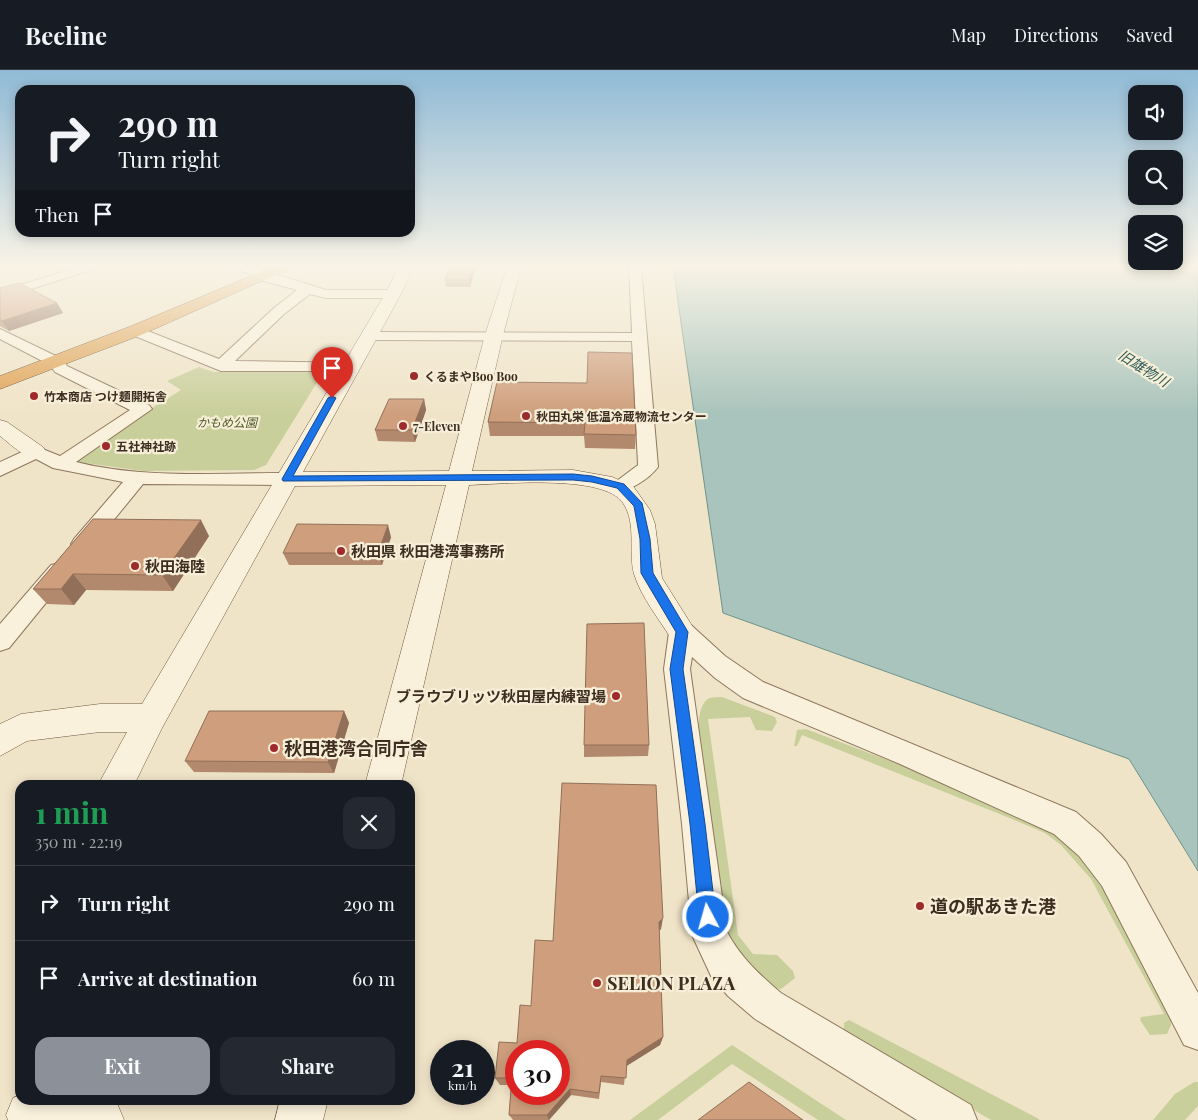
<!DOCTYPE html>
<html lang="en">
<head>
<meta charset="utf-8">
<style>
	:root { --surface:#171b24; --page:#242831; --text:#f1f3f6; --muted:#9ea1a6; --line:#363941; --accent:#8c9099 }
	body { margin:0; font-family:"Playfair Display","Noto Sans JP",serif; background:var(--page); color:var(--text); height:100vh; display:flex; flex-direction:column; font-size:19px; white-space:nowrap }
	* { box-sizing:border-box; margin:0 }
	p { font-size:16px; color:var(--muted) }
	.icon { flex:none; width:28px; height:28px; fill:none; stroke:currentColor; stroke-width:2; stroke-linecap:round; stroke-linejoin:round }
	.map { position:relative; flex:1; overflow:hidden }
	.side { position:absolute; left:15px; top:710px; width:400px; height:325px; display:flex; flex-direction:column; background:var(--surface); border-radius:15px; box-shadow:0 2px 12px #0003 }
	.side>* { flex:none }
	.banner { position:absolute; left:15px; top:15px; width:400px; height:152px; border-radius:15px; box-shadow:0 2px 12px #0003; background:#171b24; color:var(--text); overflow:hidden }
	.controls { position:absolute; left:1128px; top:15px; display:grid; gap:10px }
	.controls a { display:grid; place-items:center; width:55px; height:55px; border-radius:10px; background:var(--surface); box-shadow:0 2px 12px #0003; font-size:25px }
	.speed { position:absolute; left:430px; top:970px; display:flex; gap:10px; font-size:25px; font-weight:700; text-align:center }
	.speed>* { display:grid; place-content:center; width:65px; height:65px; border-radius:50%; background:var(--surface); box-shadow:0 2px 12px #0003; line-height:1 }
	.speed small { font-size:12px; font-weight:400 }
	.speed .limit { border:8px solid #d22; background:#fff; color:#111 }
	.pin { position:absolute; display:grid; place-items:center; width:42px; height:42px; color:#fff; margin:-51px -21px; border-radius:50% 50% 50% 0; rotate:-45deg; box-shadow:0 0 5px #0007 }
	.pin .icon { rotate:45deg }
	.me { position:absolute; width:55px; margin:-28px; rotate:354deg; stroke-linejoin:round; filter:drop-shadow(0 0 4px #0008) }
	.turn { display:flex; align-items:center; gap:18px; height:105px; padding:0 20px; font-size:22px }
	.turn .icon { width:65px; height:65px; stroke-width:2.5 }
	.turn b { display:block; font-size:35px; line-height:42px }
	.then { display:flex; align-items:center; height:48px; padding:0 20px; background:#0003; gap:10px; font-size:19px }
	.round { display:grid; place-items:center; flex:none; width:52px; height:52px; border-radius:15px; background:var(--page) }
	.overview { display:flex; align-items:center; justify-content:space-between; height:85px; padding:0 20px }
	h1 { font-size:30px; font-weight:700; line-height:38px; color:#1e9e55 }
	.primary-button { display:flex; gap:10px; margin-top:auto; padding:10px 20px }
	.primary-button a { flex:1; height:58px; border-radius:15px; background:var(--accent); color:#fff; font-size:20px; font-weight:700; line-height:58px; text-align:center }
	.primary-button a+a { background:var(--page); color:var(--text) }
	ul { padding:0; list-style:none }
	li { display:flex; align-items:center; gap:15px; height:75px; padding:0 20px; border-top:1px solid var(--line) }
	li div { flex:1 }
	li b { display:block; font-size:19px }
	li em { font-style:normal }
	header { display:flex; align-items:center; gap:30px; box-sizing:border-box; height:70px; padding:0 25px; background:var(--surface); border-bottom:1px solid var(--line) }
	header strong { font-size:24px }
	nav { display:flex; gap:28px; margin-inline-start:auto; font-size:18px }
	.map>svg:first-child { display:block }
	.green { fill:#c9cf9b }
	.water { fill:#a9c4bc; stroke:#6f938a }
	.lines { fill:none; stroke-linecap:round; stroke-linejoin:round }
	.street-casing { stroke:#8d765c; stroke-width:2 }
	.secondary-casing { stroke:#6f573f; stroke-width:1 }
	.highway-casing { stroke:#5b4430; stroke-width:1 }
	.street { fill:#faf1dc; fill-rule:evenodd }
	.secondary { fill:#faf1dc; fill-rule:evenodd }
	.highway { fill:#e0a458; fill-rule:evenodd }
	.wall { fill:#b2896c }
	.shaded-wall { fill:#916f58 }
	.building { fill:#cf9f7d; stroke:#916f58; fill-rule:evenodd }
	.route { fill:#1a73e8; stroke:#114b97 }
	.poi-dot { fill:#9e2a2b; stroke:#f7eed8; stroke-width:2 }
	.labels { text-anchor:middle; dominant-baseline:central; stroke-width:4.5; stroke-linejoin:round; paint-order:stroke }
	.far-poi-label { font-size:12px; font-weight:bold; fill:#3d2e20; stroke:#f7eed8; text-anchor:start }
	.far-park-label { font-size:12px; font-style:italic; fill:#4d5a26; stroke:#f7eed8 }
	.far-water-label { font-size:14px; font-style:italic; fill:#2f5d5a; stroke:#f7eed8 }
	.poi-label { font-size:15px; font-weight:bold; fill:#3d2e20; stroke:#f7eed8; text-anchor:start }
	.near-poi-label { font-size:18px; font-weight:bold; fill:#3d2e20; stroke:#f7eed8; text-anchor:start }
</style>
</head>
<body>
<header>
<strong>Beeline</strong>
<nav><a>Map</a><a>Directions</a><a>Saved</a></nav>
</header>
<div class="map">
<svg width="1198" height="1050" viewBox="0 0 1198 1050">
	<rect width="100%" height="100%" fill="#f0e4c8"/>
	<g class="green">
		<polygon points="199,297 214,302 317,302 321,306 266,395 254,400 143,401 71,391 123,356 181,320 167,311"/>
		<path d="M722,627L775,647L777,652L772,661L756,660L750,647L708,649L738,865L753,884L777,885L793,901L795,908L781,919L771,918L733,878L724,855L699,679C699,666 695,634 710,628C713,627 719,627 722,627Z"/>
		<polygon points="806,659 1016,739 1051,756 1095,799 1171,941 1171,955 1167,964 1150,965 1140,950 1141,947 1164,944 1091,809 1061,775 1045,763 1012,749 802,665 797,676 794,676 797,660"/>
		<polygon points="849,950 1039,1049 1039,1050 991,1050 851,968 844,959 844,953"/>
		<polygon points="732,975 846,1050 818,1050 732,994 658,1050 630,1050"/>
		<polygon points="1194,1012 1198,1012 1198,1036 1185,1050 1153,1050 1175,1024"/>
	</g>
	<polygon class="water" points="673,197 1192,197 1198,201 1198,801 1129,689 723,543"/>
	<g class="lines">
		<g class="street-casing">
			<g id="street">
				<polygon points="79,197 100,197 0,229 0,221"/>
				<polygon points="235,197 253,197 326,220 393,220 400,224 393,228 326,228 310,224 284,244 235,291 356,293 358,296 356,299 350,301 221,301 130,264 128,261 135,257 140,258 219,289 274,238 297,220 260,210"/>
				<path d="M629,197H641L658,397C649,409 627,424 613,420L610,416L638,395L632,271L369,270L362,266L369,262L632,263Z"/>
				<path d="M0,259L62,289L67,296L149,335L152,339L76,392C144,409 216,403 286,403L293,405L296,409L293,413L286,415L143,414L90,479L82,481L74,479L71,474L74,469L123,412L53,398L36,389L0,406V392L35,376L60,386L130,340L55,302L50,295L0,269Z"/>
				<polygon points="59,493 67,495 70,501 67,507 9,578 0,581 0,554 51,495"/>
				<path d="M682,553L691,555L725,586L763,612L1076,742L1101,764L1126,792L1198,923V980L1184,975L1102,816L1079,786L1054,764L900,694L743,628L715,608L692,587L690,599L727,862C741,888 759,904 781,923L971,1035L977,1050H917L755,949L728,926L711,906L692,865L682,754L664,599L669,562L673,555Z"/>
			</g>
		</g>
		<g class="secondary-casing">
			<g id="secondary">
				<path d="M399,197H413L401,224L303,402L449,401L485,265L507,197H521L503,265L472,401L573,400L612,407L633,416L650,440L655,454L662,508L696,562L692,570L682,573L672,570C659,549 641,527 634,504C628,481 637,454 623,433C604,404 502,414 469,415L401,715H365L446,415L295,416L162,658L134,715H98L127,662H100L27,671L0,686V654L21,644L100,634H142L385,224Z"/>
				<path d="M0,350L7,352L43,377L46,382L43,387C26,391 13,376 0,366Z"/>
				<polygon points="20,1025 20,1030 113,1030 117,1033 124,1050 8,1050 6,1045 13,1028"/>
				<polygon points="280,1030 328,1030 323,1050 275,1050"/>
			</g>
		</g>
		<g class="highway-casing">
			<polygon id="highway" points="273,197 293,197 141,265 0,319 0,306 129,257"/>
		</g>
		<use href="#street" class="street"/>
		<use href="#secondary" class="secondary"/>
		<use href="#highway" class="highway"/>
	</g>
	<g class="wall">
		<polygon points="450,197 476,197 470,217 446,217 445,210"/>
		<polygon points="0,218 57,233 63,243 9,261 0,256"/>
		<polygon points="497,312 636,365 635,379 585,378 584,366 490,366 488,352"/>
		<polygon points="424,329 426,340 415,372 378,371 375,360"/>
		<polygon points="93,449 209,466 173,521 86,520 74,535 47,534 33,519"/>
		<polygon points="391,467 382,495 289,495 283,483"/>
		<polygon points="344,641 349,653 334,703 194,702 185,691"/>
		<polygon points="584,675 649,675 648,686 584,687"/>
		<polygon points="661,859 659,861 663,967 660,975 626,996 624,1015 601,1012 599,1029 571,1025 549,1050 513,1050 509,1045 511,1015 500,1015 495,1008 517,973 531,936 553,871"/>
	</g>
	<g class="shaded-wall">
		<polygon points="473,197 476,197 470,217 469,210"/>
		<polygon points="57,233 63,243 9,261 2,251"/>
		<polygon points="424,329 426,340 415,372 412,360"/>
		<polygon points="201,450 209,466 173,521 162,505"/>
		<polygon points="388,455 391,467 382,495 378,483"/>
		<polygon points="73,504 86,520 74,535 61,519"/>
		<polygon points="344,641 349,653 334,703 328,692"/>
		<polygon points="663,848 661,859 657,863 659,852"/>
		<polygon points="663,967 660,975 625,997 627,990"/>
		<polygon points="570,1019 571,1025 549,1050 547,1045"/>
	</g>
	<g class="building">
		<polygon points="450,197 473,197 469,210 445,210"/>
		<polygon points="19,213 57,233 2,251 0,250 0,218"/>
		<polygon points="588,282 632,283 636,365 584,364 585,353 488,352 497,312 587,313"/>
		<polygon points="389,329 424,329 412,360 375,360"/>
		<polygon points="93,449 201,450 162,505 73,504 61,519 33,519"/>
		<polygon points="297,454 388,455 378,483 283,483"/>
		<polygon points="644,553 649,675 584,675 587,554"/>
		<polygon points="209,641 344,641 328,692 185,691"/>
		<path d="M562,713L656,715L663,848L659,852L663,967L627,990L626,1008L601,1006L599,1023L570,1019L547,1045H509L512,1008H495L499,972L517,973L520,935L531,936L535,870L553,871ZM516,981H559V1024H516Z"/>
		<polygon points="749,1012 803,1050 698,1050"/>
	</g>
	<linearGradient id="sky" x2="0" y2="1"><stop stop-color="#8fbad6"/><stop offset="0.57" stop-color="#f8f3e6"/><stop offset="1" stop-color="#f8f3e6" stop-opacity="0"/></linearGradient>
	<rect width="1198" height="344" fill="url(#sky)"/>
	<polygon class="route" points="332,326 336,328 293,406 573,404 592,406 624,414 642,433 650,469 653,503 688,562 683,599 705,754 716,847 714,853 708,855 702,853 699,847 690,754 670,599 676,562 641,503 640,469 634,436 617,418 592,412 573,410 283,411 282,409 328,328"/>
	<g class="poi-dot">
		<circle cx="414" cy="306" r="5"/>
		<circle cx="34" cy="326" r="5"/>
		<circle cx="526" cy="346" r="5"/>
		<circle cx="403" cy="356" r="5"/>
		<circle cx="106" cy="376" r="5"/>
		<circle cx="341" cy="481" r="5"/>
		<circle cx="135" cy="496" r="5"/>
		<circle cx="616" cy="626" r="5"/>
		<circle cx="274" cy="678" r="5"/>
		<circle cx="920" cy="836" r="5"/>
		<circle cx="597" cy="913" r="5"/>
	</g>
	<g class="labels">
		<g class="far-poi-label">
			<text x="424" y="306">くるまやBoo Boo</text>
			<text x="44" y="326">竹本商店 つけ麺開拓舎</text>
			<text x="536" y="346">秋田丸栄 低温冷蔵物流センター</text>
			<text x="413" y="356">7-Eleven</text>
			<text x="116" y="376">五社神社跡</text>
		</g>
		<g class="far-park-label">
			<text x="227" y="352">かもめ公園</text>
		</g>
		<g class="far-water-label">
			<text transform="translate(1144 298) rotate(32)">旧雄物川</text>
		</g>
		<g class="poi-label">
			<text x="351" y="481">秋田県 秋田港湾事務所</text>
			<text x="145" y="496">秋田海陸</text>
			<text x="606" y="626" text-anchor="end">ブラウブリッツ秋田屋内練習場</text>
		</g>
		<g class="near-poi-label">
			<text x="284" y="678">秋田港湾合同庁舎</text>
			<text x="930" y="836">道の駅あきた港</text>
			<text x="607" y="913">SELION PLAZA</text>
		</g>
	</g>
</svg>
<div class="controls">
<a><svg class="icon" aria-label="sound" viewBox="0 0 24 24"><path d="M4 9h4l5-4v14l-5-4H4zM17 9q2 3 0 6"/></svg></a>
<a><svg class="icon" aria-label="search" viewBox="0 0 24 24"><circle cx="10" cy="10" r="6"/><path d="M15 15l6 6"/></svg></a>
<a><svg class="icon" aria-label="layers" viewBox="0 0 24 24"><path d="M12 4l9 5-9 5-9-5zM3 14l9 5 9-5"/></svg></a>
</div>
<div class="speed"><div>21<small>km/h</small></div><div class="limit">30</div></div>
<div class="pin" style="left:332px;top:328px;background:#d93025"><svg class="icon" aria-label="arrive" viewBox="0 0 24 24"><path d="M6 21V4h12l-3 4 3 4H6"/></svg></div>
<svg class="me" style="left:708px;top:847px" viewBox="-20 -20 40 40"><circle r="17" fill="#1a73e8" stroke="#fff" stroke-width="3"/><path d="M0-11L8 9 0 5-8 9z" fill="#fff"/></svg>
<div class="banner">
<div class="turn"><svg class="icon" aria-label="right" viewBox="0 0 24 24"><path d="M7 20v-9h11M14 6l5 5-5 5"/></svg><div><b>290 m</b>Turn right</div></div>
<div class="then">Then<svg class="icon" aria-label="arrive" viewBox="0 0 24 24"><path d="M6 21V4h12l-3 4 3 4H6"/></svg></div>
</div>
<section class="side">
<div class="overview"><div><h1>1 min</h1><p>350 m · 22:19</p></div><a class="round"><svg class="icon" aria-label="close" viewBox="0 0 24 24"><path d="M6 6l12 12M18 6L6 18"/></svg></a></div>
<ul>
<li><svg class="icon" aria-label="right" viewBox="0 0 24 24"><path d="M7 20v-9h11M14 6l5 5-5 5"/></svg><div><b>Turn right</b></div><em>290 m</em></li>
<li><svg class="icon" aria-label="arrive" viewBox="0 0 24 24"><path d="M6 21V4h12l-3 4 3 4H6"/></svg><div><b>Arrive at destination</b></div><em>60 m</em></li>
</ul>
<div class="primary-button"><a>Exit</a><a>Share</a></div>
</section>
</div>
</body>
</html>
